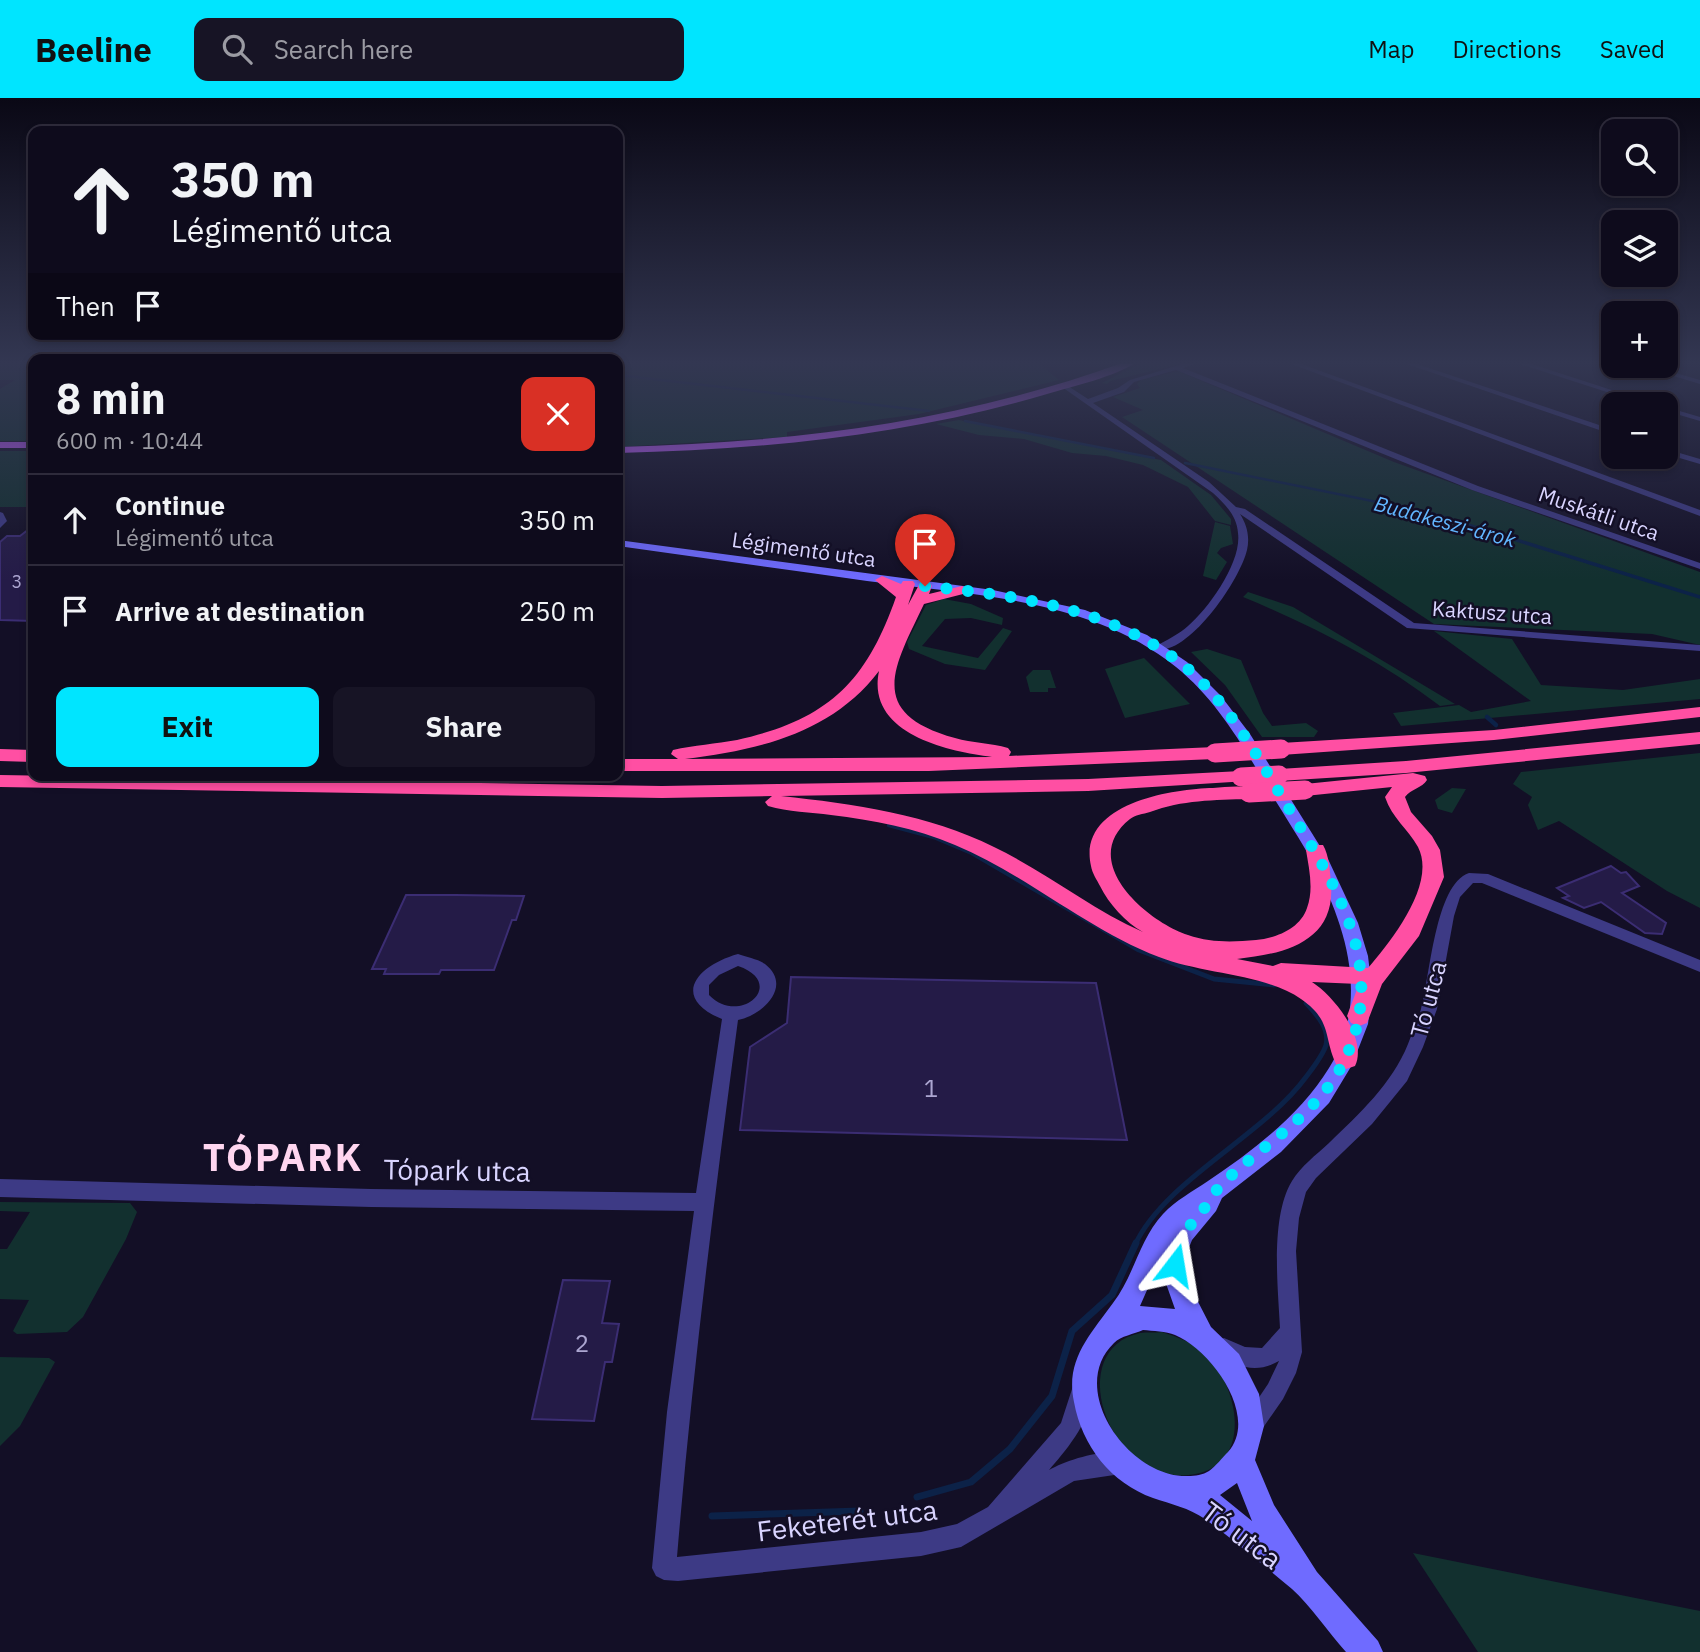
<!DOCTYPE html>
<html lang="en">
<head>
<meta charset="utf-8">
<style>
	:root { --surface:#0e0b1c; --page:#171425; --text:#f1f3f6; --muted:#9b9ba3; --line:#2e2b3b; --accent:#00e5ff }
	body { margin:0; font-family:"IBM Plex Sans",sans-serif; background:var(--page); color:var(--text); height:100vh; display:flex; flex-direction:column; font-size:26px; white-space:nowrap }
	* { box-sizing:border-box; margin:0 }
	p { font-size:23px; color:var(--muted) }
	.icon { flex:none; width:38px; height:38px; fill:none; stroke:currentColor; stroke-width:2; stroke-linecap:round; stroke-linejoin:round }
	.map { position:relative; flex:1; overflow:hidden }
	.drawer { position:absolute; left:28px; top:256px; width:595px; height:427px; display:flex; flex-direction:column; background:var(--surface); border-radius:14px; box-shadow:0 4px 10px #0003,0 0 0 2px var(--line) }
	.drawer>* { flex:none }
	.top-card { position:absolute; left:28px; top:28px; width:595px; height:214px; border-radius:14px; box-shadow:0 4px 10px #0003,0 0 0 2px var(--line); background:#0e0b1c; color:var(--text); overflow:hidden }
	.fabs { position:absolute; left:1601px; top:21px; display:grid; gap:14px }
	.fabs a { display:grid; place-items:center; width:77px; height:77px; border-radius:14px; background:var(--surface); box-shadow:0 4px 10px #0003,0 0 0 2px var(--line); font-size:35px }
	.pin { position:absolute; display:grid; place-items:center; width:60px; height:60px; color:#fff; margin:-72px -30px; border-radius:50% 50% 50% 0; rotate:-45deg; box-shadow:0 0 7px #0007 }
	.pin .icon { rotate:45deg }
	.me { position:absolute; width:77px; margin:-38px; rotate:14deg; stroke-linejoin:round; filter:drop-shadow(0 0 5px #0008) }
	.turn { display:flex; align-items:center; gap:24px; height:147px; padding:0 28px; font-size:32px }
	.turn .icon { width:91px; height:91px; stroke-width:2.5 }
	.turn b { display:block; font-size:49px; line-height:60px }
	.then { display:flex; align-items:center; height:66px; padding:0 28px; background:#0003; gap:14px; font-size:26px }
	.round { display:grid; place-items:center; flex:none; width:74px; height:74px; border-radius:14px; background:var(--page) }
	.head { display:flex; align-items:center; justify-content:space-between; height:119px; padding:0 28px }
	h1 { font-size:42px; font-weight:700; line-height:52px }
	.action { display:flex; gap:14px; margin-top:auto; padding:14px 28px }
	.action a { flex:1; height:80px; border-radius:14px; background:var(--accent); color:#111; font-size:28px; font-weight:700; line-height:80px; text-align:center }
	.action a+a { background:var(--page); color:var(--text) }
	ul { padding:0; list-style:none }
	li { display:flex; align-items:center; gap:21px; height:91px; padding:0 28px; border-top:2px solid var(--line) }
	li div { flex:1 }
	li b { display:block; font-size:26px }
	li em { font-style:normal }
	header { display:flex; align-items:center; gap:42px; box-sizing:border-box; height:98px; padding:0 35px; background:var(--accent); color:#111 }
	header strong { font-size:33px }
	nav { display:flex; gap:38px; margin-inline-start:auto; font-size:24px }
	.search { width:490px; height:63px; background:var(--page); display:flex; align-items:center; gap:18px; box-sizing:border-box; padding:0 24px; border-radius:14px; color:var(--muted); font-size:26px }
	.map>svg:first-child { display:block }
	.green { fill:#12302f }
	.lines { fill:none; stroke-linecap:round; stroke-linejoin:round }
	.stream-far4 { stroke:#0c2248; stroke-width:2.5 }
	.stream-far3 { stroke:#0c2248; stroke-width:3.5 }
	.stream-far2 { stroke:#0c2248; stroke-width:4.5 }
	.stream-far1 { stroke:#0c2248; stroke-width:5 }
	.stream { stroke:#0c2248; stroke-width:7 }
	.building { fill:#241b47; stroke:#3b2d73; stroke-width:2 }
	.street { fill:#3d3a85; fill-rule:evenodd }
	.secondary { fill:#6f6bff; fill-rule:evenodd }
	.primary { fill:#c25bff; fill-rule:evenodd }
	.highway { fill:#ff4fa3; fill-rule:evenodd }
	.highway-bridge { stroke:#ff4fa3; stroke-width:19 }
	.route { stroke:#00e5ff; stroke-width:12; stroke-dasharray:0 21.6 }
	.labels { text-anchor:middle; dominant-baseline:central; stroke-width:5; stroke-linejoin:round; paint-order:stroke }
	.far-number-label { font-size:18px; fill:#aca6d1 }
	.far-street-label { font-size:21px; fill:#d9d4ff; stroke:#130f26 }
	.far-water-label { font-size:21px; font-style:italic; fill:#62b6ff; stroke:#130f26 }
	.street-label { font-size:24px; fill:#d9d4ff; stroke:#130f26 }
	.near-number-label { font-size:24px; fill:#aca6d1 }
	.near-street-label { font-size:28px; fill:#d9d4ff; stroke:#130f26 }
	.near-district-label { font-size:38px; font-weight:bold; letter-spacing:2px; fill:#ffd6f0; stroke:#130f26 }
</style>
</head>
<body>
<header>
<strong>Beeline</strong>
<div class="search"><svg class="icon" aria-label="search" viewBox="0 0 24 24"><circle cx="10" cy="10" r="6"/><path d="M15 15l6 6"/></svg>Search here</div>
<nav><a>Map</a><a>Directions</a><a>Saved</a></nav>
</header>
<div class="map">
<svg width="1700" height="1554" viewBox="0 0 1700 1554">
	<rect width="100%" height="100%" fill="#130f26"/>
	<g class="green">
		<polygon points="0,264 33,264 33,343 0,343 0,291 15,282 0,282"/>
		<polygon points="618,264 1037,264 1059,282 919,316 787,334 787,339 618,349"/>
		<polygon points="1143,264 1189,264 1110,283 1107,286 1102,285"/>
		<polygon points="1178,273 1394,364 1700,474 1700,547 1652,536 1434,526 1122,319 1143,312 1113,299 1140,290 1137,286 1141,282"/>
		<polygon points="959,322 1161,362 1211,397 1231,421 1231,427 1215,423 1188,389 1143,367 1106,358 1072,355 1024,341 979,337 936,326"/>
		<rect x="0" y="353" width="33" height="56"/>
		<polygon points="1215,424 1230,428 1233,446 1221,450 1217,455 1227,464 1216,482 1203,478"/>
		<path d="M1248,494L1293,509L1455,606L1440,608C1380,562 1313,528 1243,499Z"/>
		<polygon points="944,501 971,506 1003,520 1002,527 971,520 945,521 922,548 978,560 1003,530 1012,533 985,572 945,566 909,551 907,544 926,507"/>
		<polygon points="1434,533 1512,541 1541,587 1623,592 1700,581 1700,601 1401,628 1393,615 1459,607 1471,614 1531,603"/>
		<polygon points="1207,551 1241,562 1263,615 1272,628 1306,625 1318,633 1314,639 1262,639 1225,587 1191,554"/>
		<polygon points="1144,560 1190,606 1125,620 1105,571"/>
		<polygon points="1033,572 1050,572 1056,590 1048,590 1048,594 1030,594 1026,579"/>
		<polygon points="1700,655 1700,810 1667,793 1559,723 1538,732 1528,707 1532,699 1513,686 1521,674"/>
		<polygon points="1452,690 1466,691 1452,715 1438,711 1435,702"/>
		<polygon points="0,1104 130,1105 137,1114 126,1141 83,1219 67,1234 17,1236 13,1233 29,1202 0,1201 0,1151 7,1151 30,1114 0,1113"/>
		<path d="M1162,1234C1177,1239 1192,1244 1204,1255C1236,1283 1255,1360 1200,1375C1114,1398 1058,1253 1140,1235C1147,1234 1155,1235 1162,1234Z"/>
		<polygon points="0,1259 49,1260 55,1264 20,1328 0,1348"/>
		<polygon points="1413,1455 1700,1513 1700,1554 1478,1554"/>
	</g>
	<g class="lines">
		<g class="stream-far4">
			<polyline points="618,277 929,313"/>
			<polyline points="965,323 1154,360"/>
			<polyline points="1185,365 1392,407"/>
		</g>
		<polyline class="stream-far3" points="1384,405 1426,414 1700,499"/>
		<g class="stream-far2">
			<polyline points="1487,619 1496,627"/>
			<polyline points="889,727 934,739 972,755 1106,833"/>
		</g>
		<g class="stream-far1">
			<polyline points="1103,831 1139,852 1214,881 1274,887"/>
			<path d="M1135,1147C1164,1083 1263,1038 1306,979C1313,970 1323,957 1326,947C1330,930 1316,916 1306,905"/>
		</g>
		<g class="stream">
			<polyline points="917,1399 971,1384 1010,1351 1052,1298 1072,1233 1112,1197 1136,1145"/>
			<polyline points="712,1418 860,1413"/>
		</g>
	</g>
	<g class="building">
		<polygon points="33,428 33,523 0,522 0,444 7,438 20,438"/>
		<polygon points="1611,768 1621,775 1626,774 1639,788 1622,795 1666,825 1662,836 1645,835 1601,804 1584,810 1563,800 1569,798 1557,790"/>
		<polygon points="406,797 455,797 524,798 516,822 512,822 494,872 441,872 439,876 384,876 386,871 372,871"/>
		<polygon points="791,879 1096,885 1127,1042 740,1032 750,949 787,925"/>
		<polygon points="563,1182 610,1183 602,1225 619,1226 612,1264 605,1264 594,1323 532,1321"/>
	</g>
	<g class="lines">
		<g class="street">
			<path d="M1189,264H1200L1183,270L1478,388L1700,465V471L1472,392L1176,272L1134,284L1124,294L1093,305L1209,384L1236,409L1245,411L1414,525L1700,547V553L1407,530L1240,416C1247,427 1250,439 1247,452C1240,482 1190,556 1156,552V548C1167,542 1179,536 1188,528C1209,510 1242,464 1238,435C1237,418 1225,406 1213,395L1062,289L1068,288L1088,301L1118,290L1130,282Z"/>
			<polygon points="1286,264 1296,264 1700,412 1700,418"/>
			<polygon points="1401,264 1411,264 1614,332 1614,337"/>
			<polygon points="1514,264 1525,264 1655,306 1644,306"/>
			<polygon points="1641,268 1651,268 1700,282 1700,286"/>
			<polygon points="1666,309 1700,319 1700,323 1666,313"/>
			<polygon points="1666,351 1700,361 1700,366 1666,356"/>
			<polygon points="0,414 3,415 7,423 0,430"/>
			<path d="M1469,775L1488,776L1700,862V874L1482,785H1473L1460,799L1454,818L1437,911L1423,949L1407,983L1372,1026L1316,1080L1306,1094L1299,1120L1296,1153L1302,1254L1296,1275L1283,1301L1258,1337L1250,1340L1242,1337L1239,1329L1268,1286L1279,1263C1256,1276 1239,1269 1217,1257L1214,1250L1217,1243L1224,1240L1245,1249L1262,1250L1280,1230C1278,1190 1270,1119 1292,1083C1301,1068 1316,1057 1329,1045C1359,1016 1392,986 1408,946C1412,935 1418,923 1421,911C1430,880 1435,786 1469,775Z"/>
			<path d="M738,856C746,859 758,861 765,866C793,888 763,917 738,922C714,1101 692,1279 677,1459L921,1434L957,1426L988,1409L1061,1325L1073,1288L1081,1285L1089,1288C1099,1314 1065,1354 1049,1372C1068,1361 1108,1349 1129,1357L1132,1365L1129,1373L1121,1376L1074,1383L961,1449L921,1458L678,1483L664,1482L656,1478L652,1470L667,1314L694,1113L371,1109L0,1099V1081L371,1091L696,1095L722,921C669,899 698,867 738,856ZM738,868C788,885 740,929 709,897V887L719,877Z"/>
		</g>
		<path class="secondary" d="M618,442L993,492L1085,512L1147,537L1187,564L1221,598L1250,636L1328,761L1358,825L1368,858L1372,892L1368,926L1352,967L1329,1005L1281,1054L1222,1100L1216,1113L1192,1142L1188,1152V1177L1193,1194L1211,1229L1239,1256L1259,1296L1264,1328L1255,1362L1274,1407L1317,1474L1378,1543L1383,1554H1346C1329,1535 1310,1507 1292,1491C1264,1468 1234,1442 1205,1421C1189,1410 1171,1406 1153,1400C1111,1385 1082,1348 1074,1304C1065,1262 1090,1237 1113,1205C1134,1178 1139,1142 1163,1116C1176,1102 1192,1094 1208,1083C1252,1054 1301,1016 1329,970C1370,904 1347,830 1314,767C1301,742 1285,719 1271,695C1244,650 1218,603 1176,569C1091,500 971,497 867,483C784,471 701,460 618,448ZM1163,1156V1177L1175,1211L1140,1208ZM1143,1232C1153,1233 1166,1233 1175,1237C1210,1251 1260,1318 1228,1354C1222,1360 1216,1368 1209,1373C1203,1377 1195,1378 1188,1378C1129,1380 1066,1291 1114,1245C1121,1238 1134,1236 1143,1232ZM1237,1385L1252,1423L1220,1397Z"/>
		<g class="primary">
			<path d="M1125,264H1137C1114,279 1074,288 1047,296C908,337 763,352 618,355V349C796,344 956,325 1125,264Z"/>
			<rect x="0" y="344" width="33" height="6"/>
		</g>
		<g class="highway">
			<path d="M882,478L901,486L903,483H913L915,486L908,507L920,485H930L932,488L929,496L962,488L969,492L967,495L924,506C894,569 865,615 955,640C972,645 991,645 1008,650L1011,654L1009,658L1215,649L1224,655L1215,661L929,673H618V661H678L671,656L673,652C694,647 716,646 737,642C827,622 866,585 896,499L875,482ZM879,573C866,635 945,653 992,659L685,661C759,652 832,635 879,573Z"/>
			<polygon points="1700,609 1700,619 1494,642 1281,657 1272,651 1281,645 1494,632"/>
			<polygon points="1700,634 1700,646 1406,675 1279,683 1270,677 1279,671 1406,663"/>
			<polygon points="0,651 33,652 33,664 0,663"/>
			<path d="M1241,673L1248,675L1250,679L1248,683L1088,693L781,698C854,706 928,716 994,749C1046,774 1091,811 1143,834C1125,824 1109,806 1100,788C1097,782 1092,775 1091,768C1077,706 1170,691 1213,690C1227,689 1242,687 1256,691L1259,695L1256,699L1249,701C1214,702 1182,702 1150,714C1143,716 1135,717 1130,721C1077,763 1146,823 1188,837C1211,845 1233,844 1256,842C1276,840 1300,831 1307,810C1314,791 1309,771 1306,752L1309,747H1323C1329,757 1330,773 1331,785C1336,844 1284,856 1237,861L1273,868L1281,865L1368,870C1391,843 1437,786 1418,749C1408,731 1392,720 1385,699L1392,689L1305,698L1298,696L1295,692L1298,688L1305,686L1413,675L1425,678L1427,682C1422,690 1411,691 1405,699L1411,714L1432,738L1440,752L1444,779L1419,838L1382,886L1367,925L1359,928L1351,925L1347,918L1359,886L1312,884C1334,898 1368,941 1355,968L1346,971L1337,968C1323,940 1333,923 1301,901C1266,876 1202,876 1159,859C1086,831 1027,777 955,747C915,730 873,722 831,717C811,714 788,714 768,708L765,704L772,698L662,700L0,689V677L662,688L1088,681Z"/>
		</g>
		<g class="highway-bridge">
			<polyline points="1215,655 1281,651"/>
			<polyline points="1241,679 1279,677"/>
			<polyline points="1249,695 1305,692"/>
		</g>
	</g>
	<linearGradient id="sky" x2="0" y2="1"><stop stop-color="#0a0815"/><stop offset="0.55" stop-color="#333752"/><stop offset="1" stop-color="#333752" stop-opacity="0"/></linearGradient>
	<rect width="1700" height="482" fill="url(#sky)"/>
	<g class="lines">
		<path class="route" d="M925,488C1006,497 1088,506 1159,550C1217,585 1248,643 1282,699C1330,779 1390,863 1346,959C1320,1016 1264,1045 1221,1087C1215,1093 1211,1101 1206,1108C1190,1129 1175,1140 1175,1167"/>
	</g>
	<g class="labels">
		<g class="far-number-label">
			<text x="17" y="483">3</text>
		</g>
		<g class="far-street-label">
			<text transform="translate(1599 415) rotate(19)">Muskátli utca</text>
			<text transform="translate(804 451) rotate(8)">Légimentő utca</text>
			<text transform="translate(1492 514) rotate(4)">Kaktusz utca</text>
		</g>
		<g class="far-water-label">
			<text transform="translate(1445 423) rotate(15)">Budakeszi-árok</text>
		</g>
		<g class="street-label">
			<text transform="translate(1428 901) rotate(-75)">Tó utca</text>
		</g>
		<g class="near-number-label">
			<text x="931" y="990">1</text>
			<text x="582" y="1245">2</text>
		</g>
		<g class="near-street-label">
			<text transform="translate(457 1072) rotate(1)">Tópark utca</text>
			<text transform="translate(847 1422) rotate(-7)">Feketerét utca</text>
			<text transform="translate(1242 1437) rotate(37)">Tó utca</text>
		</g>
		<g class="near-district-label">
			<text x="283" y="1058">TÓPARK</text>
		</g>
	</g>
</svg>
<div class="fabs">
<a><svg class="icon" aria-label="search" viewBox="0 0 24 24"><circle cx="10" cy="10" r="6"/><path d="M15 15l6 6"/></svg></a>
<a><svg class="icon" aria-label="layers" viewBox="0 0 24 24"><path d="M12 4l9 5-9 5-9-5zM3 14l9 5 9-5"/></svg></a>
<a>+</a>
<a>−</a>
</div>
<div class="pin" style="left:925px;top:488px;background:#d93025"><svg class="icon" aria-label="arrive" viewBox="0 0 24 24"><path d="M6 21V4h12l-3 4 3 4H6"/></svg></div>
<svg class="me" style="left:1175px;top:1167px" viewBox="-20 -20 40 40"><path d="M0-17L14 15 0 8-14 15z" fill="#00e5ff" stroke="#fff" stroke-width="4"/></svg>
<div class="top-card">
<div class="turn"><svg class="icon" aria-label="ahead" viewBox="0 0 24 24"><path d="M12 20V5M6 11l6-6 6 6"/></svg><div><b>350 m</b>Légimentő utca</div></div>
<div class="then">Then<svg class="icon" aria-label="arrive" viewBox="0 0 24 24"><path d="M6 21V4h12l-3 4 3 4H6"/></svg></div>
</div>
<section class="drawer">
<div class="head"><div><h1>8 min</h1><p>600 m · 10:44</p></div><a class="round" style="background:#d93025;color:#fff"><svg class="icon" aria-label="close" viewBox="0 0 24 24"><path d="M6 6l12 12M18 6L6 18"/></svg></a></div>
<ul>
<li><svg class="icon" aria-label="ahead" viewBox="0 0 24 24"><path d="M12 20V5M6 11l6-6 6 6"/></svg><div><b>Continue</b><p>Légimentő utca</p></div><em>350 m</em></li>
<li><svg class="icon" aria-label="arrive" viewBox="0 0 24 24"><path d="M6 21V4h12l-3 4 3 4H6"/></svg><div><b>Arrive at destination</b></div><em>250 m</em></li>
</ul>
<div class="action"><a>Exit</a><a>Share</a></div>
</section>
</div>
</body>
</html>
